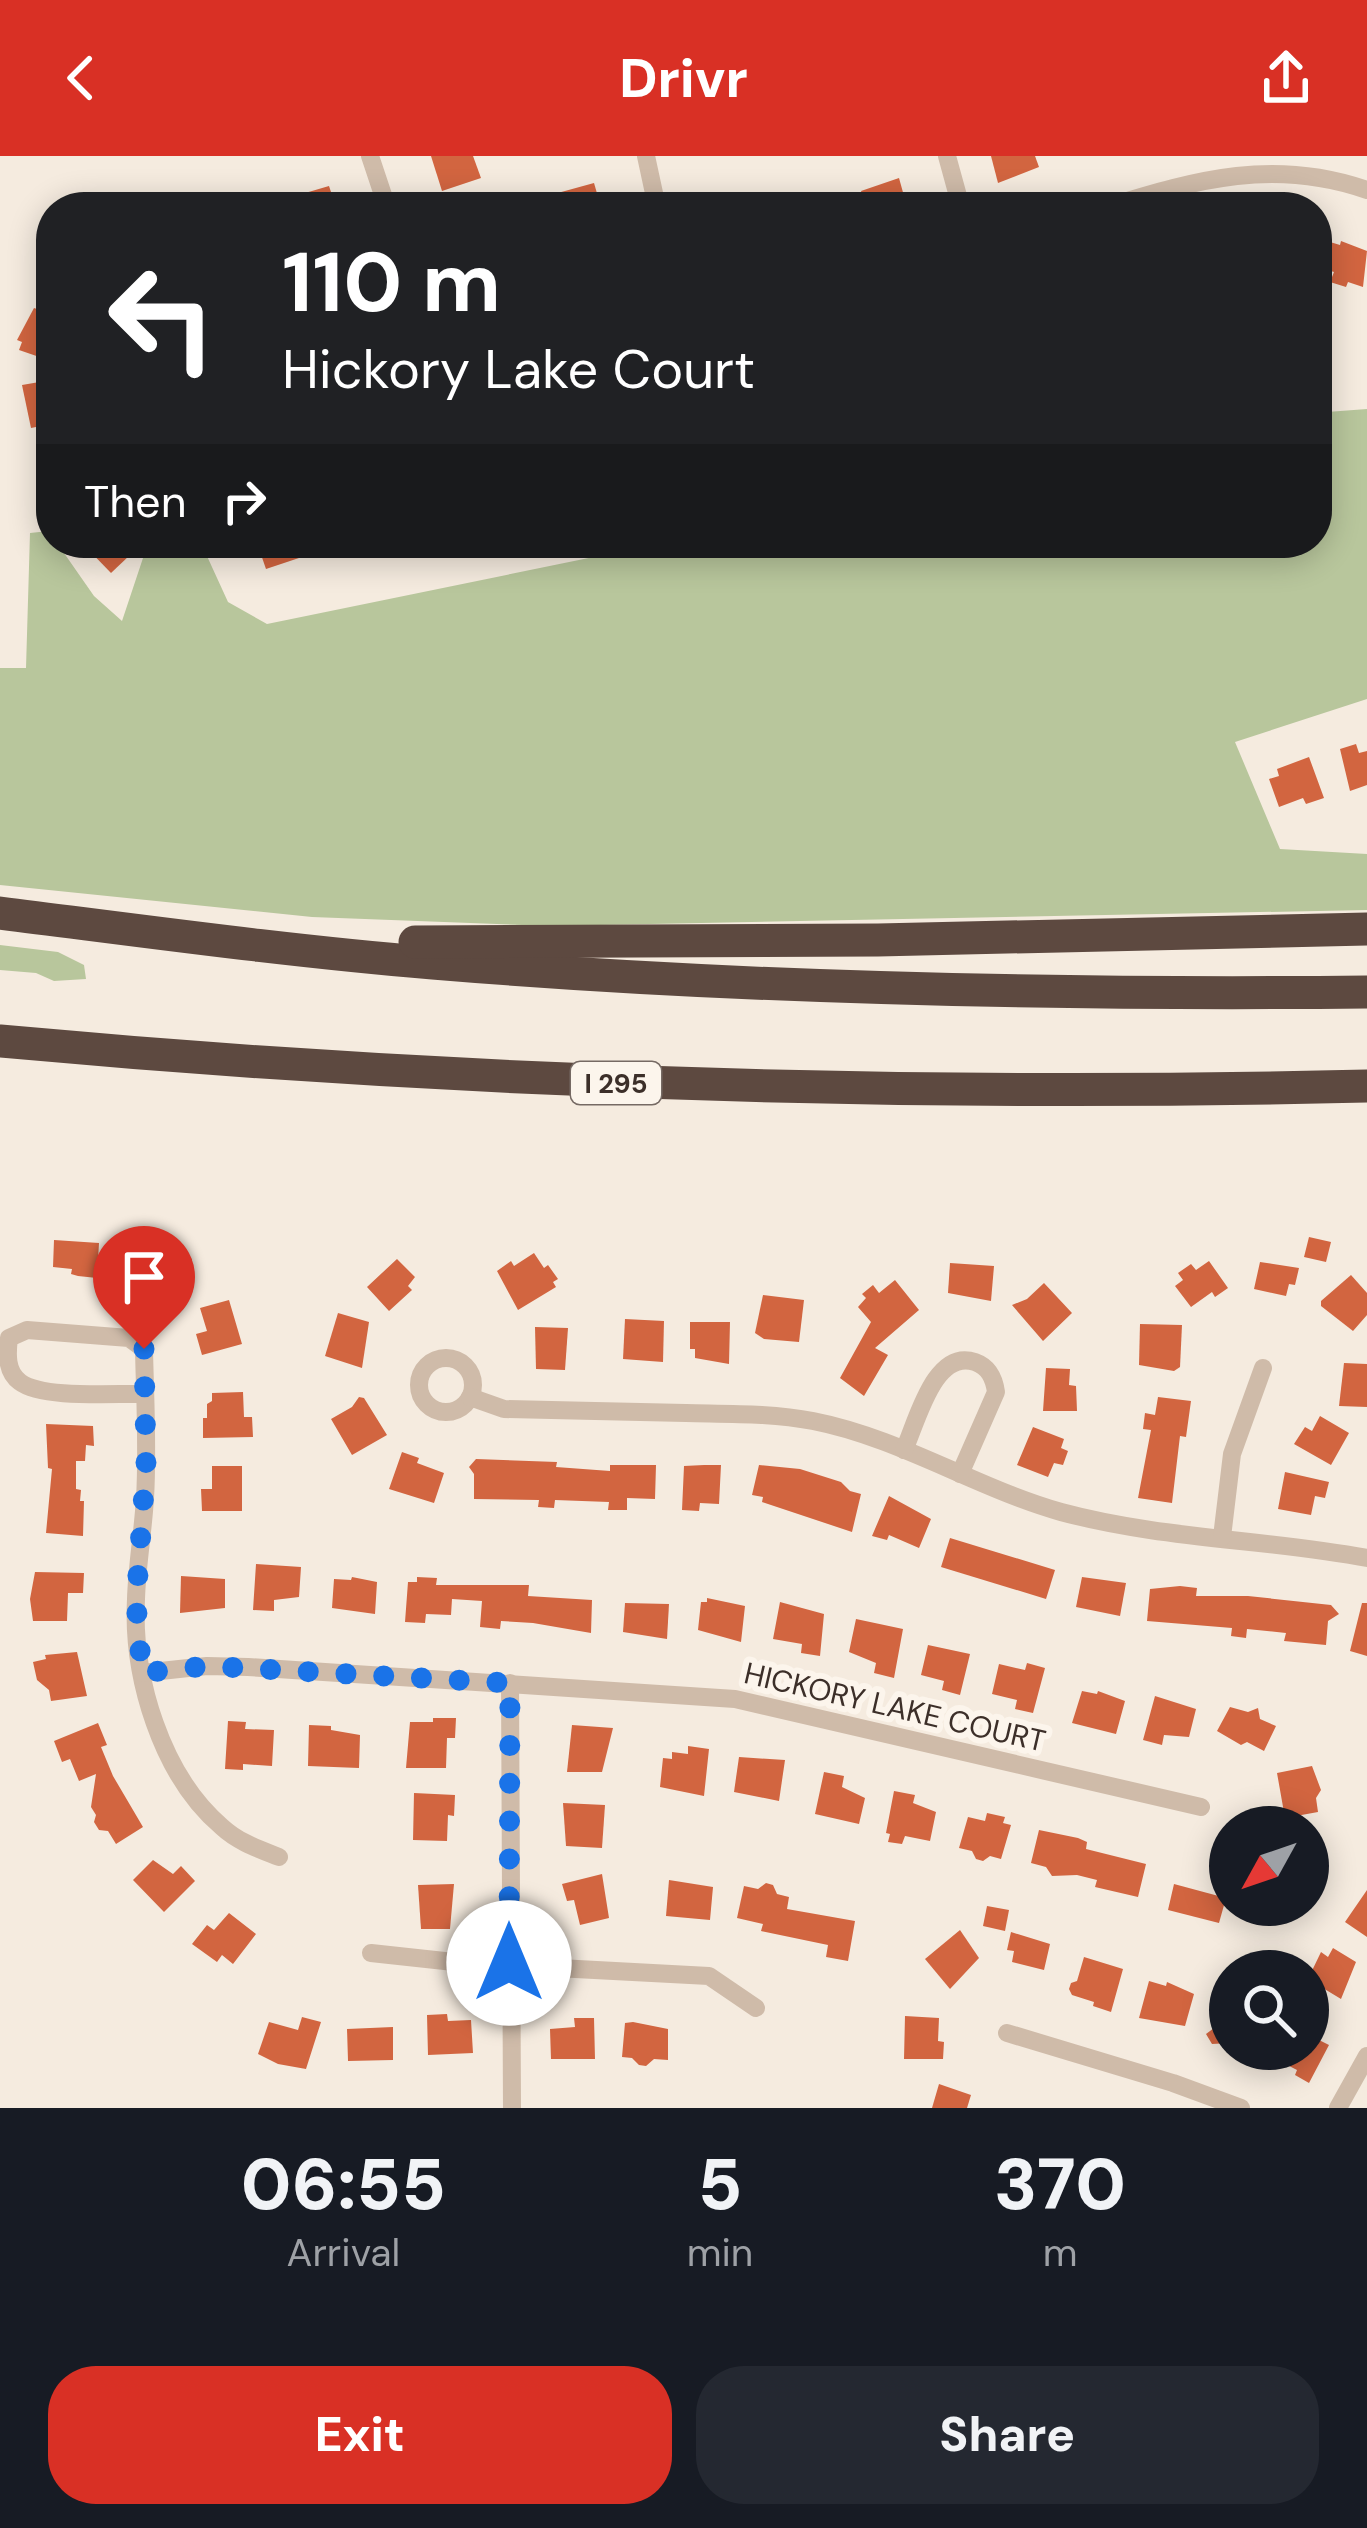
<!DOCTYPE html>
<html lang="en">
<head>
<meta charset="utf-8">
<style>
	:root { --surface:#171b24; --page:#242831; --text:#f1f3f6; --muted:#9ea1a6; --accent:#d93025 }
	body { margin:0; font-family:"DM Sans",sans-serif; background:var(--page); color:var(--text); height:100vh; display:flex; flex-direction:column; font-size:45px; white-space:nowrap }
	* { box-sizing:border-box; margin:0 }
	p { font-size:39px; color:var(--muted) }
	.icon { flex:none; width:66px; height:66px; fill:none; stroke:currentColor; stroke-width:2; stroke-linecap:round; stroke-linejoin:round }
	.map { position:relative; height:1952px; overflow:hidden }
	.side { display:flex; flex-direction:column; background:var(--surface); flex:1 }
	.side>* { flex:none }
	.banner { position:absolute; left:36px; top:36px; width:1296px; height:366px; border-radius:48px; box-shadow:0 6px 30px #0003; background:#202124; color:#fff; overflow:hidden }
	.needle { width:78px; rotate:230deg }
	.tools { position:absolute; left:1209px; top:1650px; display:grid; gap:24px }
	.tools a { display:grid; place-items:center; width:120px; height:120px; border-radius:50%; background:var(--surface); box-shadow:0 6px 30px #0003; font-size:60px }
	.pin { position:absolute; display:grid; place-items:center; width:102px; height:102px; color:#fff; margin:-123px -51px; border-radius:50% 50% 50% 0; rotate:-45deg; box-shadow:0 0 12px #0007 }
	.pin .icon { rotate:45deg }
	.me { position:absolute; width:132px; margin:-66px; rotate:0deg; stroke-linejoin:round; filter:drop-shadow(0 0 9px #0008) }
	.turn { display:flex; align-items:center; gap:42px; height:252px; padding:0 48px; font-size:54px }
	.turn .icon { width:156px; height:156px; stroke-width:2.5 }
	.turn b { display:block; font-size:84px; line-height:102px }
	.then { display:flex; align-items:center; height:114px; padding:0 48px; background:#0003; gap:24px; font-size:45px }
	.eta { display:flex; justify-content:space-evenly; align-items:center; height:204px; text-align:center }
	.eta b { font-size:72px; font-weight:800; line-height:84px }
	.action { display:flex; gap:24px; margin-top:auto; padding:24px 48px }
	.action a { flex:1; height:138px; border-radius:48px; background:var(--accent); color:#fff; font-size:48px; font-weight:800; line-height:138px; text-align:center }
	.action a+a { background:var(--page); color:var(--text) }
	header { display:flex; justify-content:space-between; align-items:center; height:156px; padding:0 48px; background:var(--accent); color:#fff; font-size:54px; font-weight:800 }
	.map>svg:first-child { display:block }
	.green { fill:#b8c69c }
	.building { fill:#d26540 }
	.lines { fill:none; stroke-linecap:round; stroke-linejoin:round }
	.street { stroke:#cfbba9; stroke-width:18 }
	.highway { stroke:#5d4940; stroke-width:33 }
	.route { stroke:#1a73e8; stroke-width:21; stroke-dasharray:0 37.8 }
	.labels { text-anchor:middle; dominant-baseline:central; stroke-width:12; stroke-linejoin:round; paint-order:stroke }
	.shield { fill:#fcf5ec; stroke:#766a64; stroke-width:3 }
	.shield-label { font-size:27px; font-weight:bold; fill:#3c2f29 }
	.street-label { font-size:30px; fill:#3c2f29; stroke:#fcf5ec }
</style>
</head>
<body>
<header><svg class="icon" aria-label="back" viewBox="0 0 24 24"><path d="M15 5l-7 7 7 7"/></svg>Drivr<svg class="icon" aria-label="share" viewBox="0 0 24 24"><path d="M12 15V3M7 8l5-5 5 5M5 13v7h14v-7"/></svg></header>
<div class="map">
<svg width="1367" height="1952" viewBox="0 0 1367 1952">
	<rect width="100%" height="100%" fill="#f5ebdf"/>
	<g class="green">
		<polygon points="1317,102 1327,256 1367,253 1367,543 1235,586 1280,693 1367,698 1367,754 550,770 312,761 0,729 0,512 26,512 30,377 49,375 51,387 57,387 94,440 122,465 145,396 179,387 201,387 228,446 267,468 662,387 1033,387 1064,391 1072,387 1317,387"/>
		<polygon points="0,789 58,796 84,809 86,823 54,825 36,817 0,814"/>
	</g>
	<g class="building">
		<polygon points="431,0 473,0 481,22 442,35"/>
		<polygon points="991,0 1035,0 1039,11 998,27"/>
		<polygon points="899,22 904,40 897,42 900,51 866,51 861,35"/>
		<polygon points="594,27 601,51 558,51 554,38"/>
		<polygon points="329,30 335,48 271,51 271,47"/>
		<polygon points="1341,85 1367,95 1363,131 1348,126 1346,131 1330,126 1334,116 1321,112 1330,86 1340,89"/>
		<polygon points="34,152 51,158 51,205 19,194 22,186 17,184"/>
		<polygon points="51,224 51,268 31,272 22,229"/>
		<polygon points="82,387 119,387 130,399 111,417"/>
		<polygon points="257,387 304,387 308,399 266,413"/>
		<polygon points="1356,588 1359,597 1367,595 1367,629 1350,635 1340,593"/>
		<polygon points="1309,601 1324,642 1306,648 1303,642 1279,651 1269,623 1279,620 1277,613"/>
		<polygon points="1309,1081 1331,1086 1326,1106 1304,1101"/>
		<polygon points="147,1083 154,1086 155,1083 192,1103 175,1140 133,1113"/>
		<polygon points="54,1084 99,1087 97,1122 78,1120 71,1118 72,1113 53,1111"/>
		<polygon points="534,1097 544,1112 548,1109 558,1123 553,1126 556,1131 518,1154 497,1115 511,1105 514,1110"/>
		<polygon points="397,1103 415,1121 408,1130 412,1134 389,1155 367,1131"/>
		<polygon points="1209,1105 1228,1132 1215,1141 1212,1136 1191,1151 1175,1130 1183,1124 1178,1117 1191,1108 1196,1114"/>
		<polygon points="1260,1106 1299,1112 1295,1129 1289,1128 1286,1140 1254,1133"/>
		<polygon points="950,1107 994,1110 991,1145 948,1137"/>
		<polygon points="1351,1119 1367,1137 1367,1159 1353,1175 1321,1150 1321,1145"/>
		<polygon points="895,1124 919,1154 875,1192 888,1199 864,1240 840,1222 871,1166 858,1151 866,1142 862,1138 873,1129 879,1137"/>
		<polygon points="1044,1127 1072,1157 1043,1185 1012,1149 1027,1143"/>
		<polygon points="763,1139 804,1144 799,1186 764,1183 755,1177"/>
		<polygon points="229,1144 242,1188 202,1199 196,1178 207,1175 200,1152"/>
		<polygon points="338,1157 369,1166 362,1212 325,1200"/>
		<polygon points="625,1163 664,1165 663,1206 623,1203"/>
		<polygon points="690,1166 730,1166 729,1208 695,1202 695,1193 690,1193"/>
		<polygon points="1140,1168 1182,1169 1180,1211 1174,1215 1139,1209"/>
		<polygon points="535,1171 568,1172 565,1214 536,1213"/>
		<polygon points="1344,1207 1367,1208 1367,1251 1339,1250"/>
		<polygon points="1046,1212 1070,1213 1069,1229 1076,1230 1077,1255 1043,1255"/>
		<polygon points="243,1236 244,1261 252,1261 253,1281 203,1282 203,1262 207,1262 207,1248 212,1245 212,1237"/>
		<polygon points="359,1241 364,1242 387,1279 352,1299 331,1263 352,1251"/>
		<polygon points="1158,1241 1191,1245 1186,1281 1180,1280 1172,1347 1138,1342 1151,1274 1143,1273 1145,1257 1155,1259"/>
		<polygon points="1320,1260 1349,1277 1331,1309 1294,1288 1305,1271 1312,1275"/>
		<polygon points="46,1268 93,1270 94,1290 86,1289 85,1305 76,1305 76,1333 81,1334 80,1345 84,1345 83,1380 46,1377 52,1313 48,1312"/>
		<polygon points="1033,1271 1064,1283 1061,1292 1068,1295 1063,1309 1054,1307 1048,1321 1017,1309"/>
		<polygon points="402,1296 419,1302 417,1307 444,1317 434,1347 389,1333"/>
		<polygon points="476,1303 557,1306 556,1311 610,1315 610,1309 656,1309 655,1343 627,1342 627,1354 608,1354 609,1346 555,1344 554,1352 538,1351 539,1344 474,1343 474,1318 469,1311"/>
		<polygon points="704,1309 721,1309 719,1348 700,1347 699,1355 682,1354 684,1310"/>
		<polygon points="759,1309 800,1313 841,1326 850,1335 861,1338 852,1376 762,1346 763,1341 752,1339"/>
		<polygon points="212,1310 242,1310 242,1355 202,1355 201,1333 212,1333"/>
		<polygon points="1285,1316 1329,1326 1325,1342 1315,1340 1311,1359 1278,1353"/>
		<polygon points="889,1340 931,1363 919,1392 889,1379 887,1384 872,1380"/>
		<polygon points="950,1382 1055,1414 1046,1443 941,1411"/>
		<polygon points="256,1408 301,1411 299,1441 274,1444 274,1455 253,1454"/>
		<polygon points="35,1416 84,1417 83,1437 68,1437 67,1465 33,1465 30,1443"/>
		<polygon points="181,1420 225,1423 225,1452 180,1457"/>
		<polygon points="352,1421 377,1426 375,1458 332,1452 334,1423 351,1424"/>
		<polygon points="417,1421 437,1422 436,1429 529,1429 528,1440 592,1444 591,1477 533,1467 501,1465 500,1473 480,1471 482,1445 452,1443 451,1459 426,1458 425,1467 405,1466 408,1426 417,1426"/>
		<polygon points="1082,1421 1126,1427 1120,1460 1076,1451"/>
		<polygon points="1180,1430 1197,1432 1196,1440 1248,1440 1331,1449 1339,1458 1328,1465 1326,1489 1284,1485 1286,1477 1247,1473 1246,1482 1231,1480 1232,1472 1147,1465 1150,1433"/>
		<polygon points="707,1442 745,1450 741,1486 698,1474 701,1446 707,1446"/>
		<polygon points="780,1446 824,1458 820,1500 801,1497 802,1488 773,1483"/>
		<polygon points="625,1447 669,1448 667,1483 623,1476"/>
		<polygon points="1362,1447 1367,1447 1367,1500 1350,1495"/>
		<polygon points="856,1463 903,1473 894,1522 874,1517 876,1507 849,1496"/>
		<polygon points="928,1489 970,1498 960,1539 942,1534 944,1525 921,1519"/>
		<polygon points="77,1496 87,1540 51,1545 49,1534 37,1524 33,1506 46,1503 45,1499"/>
		<polygon points="1027,1507 1045,1512 1033,1557 1015,1553 1017,1544 992,1538 999,1508 1025,1514"/>
		<polygon points="1082,1535 1097,1538 1098,1535 1125,1545 1116,1578 1072,1567"/>
		<polygon points="1155,1540 1196,1553 1189,1581 1164,1579 1162,1589 1143,1584"/>
		<polygon points="1230,1551 1248,1556 1258,1552 1260,1563 1276,1570 1264,1595 1247,1586 1241,1589 1217,1575"/>
		<polygon points="433,1562 456,1562 455,1582 447,1582 446,1612 406,1612 410,1566 433,1566"/>
		<polygon points="228,1565 246,1566 245,1573 274,1574 272,1610 243,1608 243,1614 225,1613"/>
		<polygon points="98,1567 107,1589 101,1591 113,1620 143,1671 116,1688 108,1675 99,1674 94,1666 96,1659 91,1651 96,1618 79,1625 70,1603 62,1606 54,1585"/>
		<polygon points="309,1569 331,1570 331,1574 360,1579 359,1612 308,1610"/>
		<polygon points="572,1569 613,1572 602,1616 567,1616"/>
		<polygon points="688,1590 709,1593 704,1640 660,1631 663,1602 672,1603 672,1596 688,1598"/>
		<polygon points="739,1601 785,1604 779,1645 734,1636"/>
		<polygon points="1312,1610 1321,1634 1316,1642 1318,1656 1285,1662 1277,1617"/>
		<polygon points="824,1616 844,1620 842,1631 865,1642 859,1668 815,1658"/>
		<polygon points="894,1635 915,1639 913,1647 936,1656 930,1685 905,1680 902,1688 888,1686 890,1678 886,1677"/>
		<polygon points="414,1637 455,1639 454,1660 448,1659 447,1685 413,1684"/>
		<polygon points="563,1647 605,1649 602,1692 566,1690"/>
		<polygon points="987,1657 1005,1661 1003,1667 1011,1669 1001,1703 990,1700 983,1705 976,1703 972,1695 959,1692 968,1661 985,1665"/>
		<polygon points="1039,1674 1078,1682 1087,1686 1086,1693 1146,1708 1138,1741 1095,1731 1097,1724 1077,1719 1052,1720 1046,1711 1031,1707"/>
		<polygon points="153,1704 173,1718 181,1710 195,1725 164,1756 133,1724"/>
		<polygon points="602,1718 609,1762 580,1769 574,1744 567,1745 562,1728"/>
		<polygon points="669,1724 713,1731 710,1764 666,1760"/>
		<polygon points="766,1727 773,1729 777,1738 789,1741 787,1753 855,1765 848,1805 826,1801 828,1789 761,1775 763,1768 737,1762 744,1730 758,1733"/>
		<polygon points="454,1728 450,1773 421,1773 418,1729"/>
		<polygon points="1174,1728 1226,1742 1219,1767 1168,1754"/>
		<polygon points="1367,1734 1367,1781 1345,1766"/>
		<polygon points="987,1750 1009,1754 1005,1775 983,1770"/>
		<polygon points="229,1757 256,1778 233,1808 222,1799 217,1806 192,1788 207,1769 214,1774"/>
		<polygon points="960,1774 979,1802 950,1833 925,1803"/>
		<polygon points="1011,1776 1050,1788 1044,1814 1012,1806 1014,1795 1007,1794"/>
		<polygon points="1333,1792 1356,1806 1341,1843 1308,1823 1321,1796 1328,1801"/>
		<polygon points="1084,1801 1123,1813 1111,1856 1093,1850 1094,1846 1072,1839 1069,1833 1071,1827 1077,1825"/>
		<polygon points="1149,1825 1166,1830 1167,1826 1194,1838 1185,1870 1139,1862"/>
		<polygon points="1228,1833 1230,1887 1212,1888 1206,1878 1214,1872"/>
		<polygon points="447,1858 448,1865 471,1864 473,1897 428,1899 427,1859"/>
		<polygon points="905,1860 939,1862 938,1885 944,1886 943,1903 904,1903"/>
		<polygon points="302,1861 321,1866 306,1913 278,1908 258,1898 269,1866 298,1874"/>
		<polygon points="574,1862 594,1862 595,1903 551,1903 550,1873 575,1871"/>
		<polygon points="633,1866 668,1873 668,1904 654,1903 646,1910 639,1909 632,1902 622,1901 625,1867"/>
		<polygon points="393,1871 393,1904 348,1905 347,1873"/>
		<polygon points="1313,1881 1329,1889 1309,1927 1295,1919 1297,1914 1256,1893 1308,1893"/>
		<polygon points="939,1928 971,1939 967,1952 932,1952"/>
	</g>
	<g class="lines">
		<g class="street">
			<polyline points="370,0 387,51"/>
			<polyline points="646,0 657,51"/>
			<polyline points="947,0 961,51"/>
			<path d="M1108,51C1198,23 1275,2 1367,34"/>
			<circle cx="446" cy="1229" r="27"/>
			<path d="M145,1238C116,1237 42,1243 20,1226C6,1216 7,1198 9,1182L27,1174L129,1182L144,1193C145,1243 148,1293 145,1342C143,1376 137,1409 136,1443C132,1521 161,1619 222,1671C238,1686 259,1693 279,1701"/>
			<path d="M470,1241L504,1253C565,1254 625,1256 686,1257C728,1258 772,1257 813,1265C900,1282 976,1332 1061,1356C1161,1383 1265,1383 1367,1402"/>
			<path d="M904,1294C917,1266 934,1192 975,1206C989,1211 994,1222 996,1236L960,1318"/>
			<polyline points="1222,1381 1232,1298 1263,1212"/>
			<polyline points="142,1517 207,1510 248,1511 735,1543 1201,1651"/>
			<polyline points="510,1527 512,1952"/>
			<polyline points="371,1797 463,1807 709,1820 756,1852"/>
			<polyline points="1007,1877 1173,1927 1241,1952"/>
			<polyline points="1338,1952 1367,1900"/>
		</g>
		<g class="highway">
			<path d="M0,757C144,775 288,795 433,807C743,833 1055,839 1367,836"/>
			<polyline points="415,786 878,784 1367,773"/>
			<path d="M0,885C454,927 911,941 1367,930"/>
		</g>
	</g>
	<g class="lines">
		<polyline class="route" points="144,1193 146,1307 136,1446 142,1517 207,1510 510,1527 509,1807"/>
	</g>
	<g class="labels">
		<rect class="shield" x="571" y="906" width="90" height="42" rx="9"/>
		<g class="shield-label">
			<text x="616" y="927">I 295</text>
		</g>
		<g class="street-label">
			<text transform="translate(895 1551) rotate(13)">HICKORY LAKE COURT</text>
		</g>
	</g>
</svg>
<div class="tools">
<a><svg class="needle" viewBox="-14 -14 28 28"><path d="M0-13l5 13h-10z" fill="#e53935"/><path d="M0 13l5-13h-10z" fill="#9ea1a6"/></svg></a>
<a><svg class="icon" aria-label="search" viewBox="0 0 24 24"><circle cx="10" cy="10" r="6"/><path d="M15 15l6 6"/></svg></a>
</div>
<div class="pin" style="left:144px;top:1193px;background:#d93025"><svg class="icon" aria-label="arrive" viewBox="0 0 24 24"><path d="M6 21V4h12l-3 4 3 4H6"/></svg></div>
<svg class="me" style="left:509px;top:1807px" viewBox="-20 -20 40 40"><circle r="19" fill="#fff"/><path d="M0-13L10 11 0 6-10 11z" fill="#1a73e8"/></svg>
<div class="banner">
<div class="turn"><svg class="icon" aria-label="left" viewBox="0 0 24 24"><path d="M17 20v-9H6M10 6l-5 5 5 5"/></svg><div><b>110 m</b>Hickory Lake Court</div></div>
<div class="then">Then<svg class="icon" aria-label="right" viewBox="0 0 24 24"><path d="M7 20v-9h11M14 6l5 5-5 5"/></svg></div>
</div>
</div>
<section class="side">
<div class="eta">
<div><b>06:55</b><p>Arrival</p></div>
<div><b>5</b><p>min</p></div>
<div><b>370</b><p>m</p></div>
</div>
<div class="action"><a>Exit</a><a>Share</a></div>
</section>
</body>
</html>
